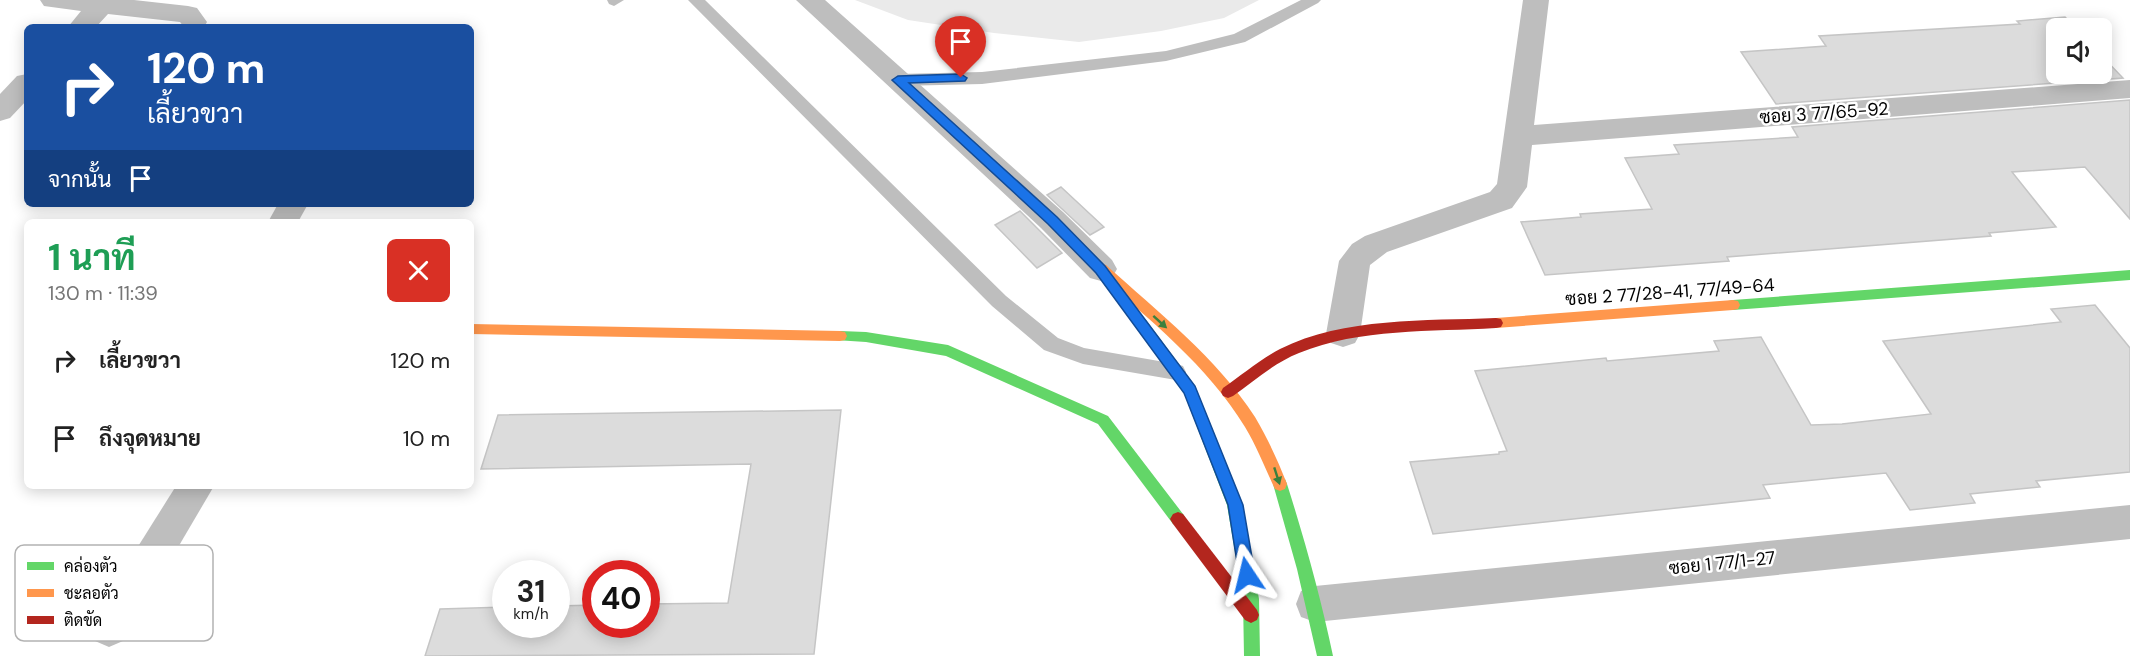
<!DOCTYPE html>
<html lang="th">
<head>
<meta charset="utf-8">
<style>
	:root { --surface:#fff; --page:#f2f2f2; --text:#222; --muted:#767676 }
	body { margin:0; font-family:"DM Sans",Sarabun,sans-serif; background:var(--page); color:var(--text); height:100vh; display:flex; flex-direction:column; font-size:22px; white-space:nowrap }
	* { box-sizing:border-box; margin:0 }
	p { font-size:20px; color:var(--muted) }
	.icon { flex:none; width:33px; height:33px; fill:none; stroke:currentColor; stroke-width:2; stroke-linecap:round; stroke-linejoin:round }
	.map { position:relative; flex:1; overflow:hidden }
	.sheet { position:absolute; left:24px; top:219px; width:450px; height:270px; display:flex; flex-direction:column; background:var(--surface); border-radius:9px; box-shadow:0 3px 15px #0003 }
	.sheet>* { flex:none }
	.top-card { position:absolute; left:24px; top:24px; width:450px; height:183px; border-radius:9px; box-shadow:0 3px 15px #0003; background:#1a4fa0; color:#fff; overflow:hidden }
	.controls { position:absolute; left:2046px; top:18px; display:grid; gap:12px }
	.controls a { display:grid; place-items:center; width:66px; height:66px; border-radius:9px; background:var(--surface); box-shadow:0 3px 15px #0003; font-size:30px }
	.speed { position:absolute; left:492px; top:560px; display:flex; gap:12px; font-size:30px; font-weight:700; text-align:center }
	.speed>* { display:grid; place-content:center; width:78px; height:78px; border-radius:50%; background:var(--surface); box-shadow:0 3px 15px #0003; line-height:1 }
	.speed small { font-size:15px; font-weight:400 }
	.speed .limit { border:9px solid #d22; background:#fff; color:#111 }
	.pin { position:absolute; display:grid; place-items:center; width:51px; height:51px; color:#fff; margin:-62px -26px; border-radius:50% 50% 50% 0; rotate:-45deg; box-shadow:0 0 6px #0007 }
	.pin .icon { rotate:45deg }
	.me { position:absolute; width:66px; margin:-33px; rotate:350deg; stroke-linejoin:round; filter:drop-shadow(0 0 4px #0008) }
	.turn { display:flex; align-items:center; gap:21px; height:126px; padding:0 24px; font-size:27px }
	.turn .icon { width:78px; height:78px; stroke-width:2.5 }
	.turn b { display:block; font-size:42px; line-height:51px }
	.then { display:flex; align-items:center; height:57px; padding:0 24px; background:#0003; gap:12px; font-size:22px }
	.round { display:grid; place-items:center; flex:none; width:63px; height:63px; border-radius:9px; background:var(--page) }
	.summary { display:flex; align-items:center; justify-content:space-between; height:102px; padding:0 24px }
	h1 { font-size:36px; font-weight:700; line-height:45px; color:#1e9e55 }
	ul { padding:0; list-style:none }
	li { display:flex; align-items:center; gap:18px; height:78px; padding:0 24px }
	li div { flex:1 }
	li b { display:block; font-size:22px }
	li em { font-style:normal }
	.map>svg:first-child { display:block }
	.green { fill:#eaeaea }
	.building { fill:#dcdcdc; stroke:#c5c5c5; stroke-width:1.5 }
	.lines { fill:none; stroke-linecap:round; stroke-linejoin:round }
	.lane { fill:#bebebe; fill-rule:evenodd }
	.street { fill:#bebebe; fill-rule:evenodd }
	.fast { fill:#63d668; fill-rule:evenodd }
	.slow { fill:#ff974d; fill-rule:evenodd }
	.jam { fill:#b3261e; fill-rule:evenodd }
	.oneway { fill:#3b803e }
	.route { fill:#1a73e8; stroke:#114b97; stroke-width:1.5 }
	.labels { text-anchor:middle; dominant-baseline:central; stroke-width:5; stroke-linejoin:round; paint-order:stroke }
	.street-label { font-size:18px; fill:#000; stroke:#fff }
	.key { fill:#fff; stroke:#b2b2b2; stroke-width:1.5 }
	.key-label { font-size:16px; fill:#000 }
</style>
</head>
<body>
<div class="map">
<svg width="2130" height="656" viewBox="0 0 2130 656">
	<rect width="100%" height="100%" fill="#fff"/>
	<polygon class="green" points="855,0 1259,0 1224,18 1161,31 1079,42 994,33 908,20"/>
	<g class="building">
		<polygon points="2065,17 2076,28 2056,28 2056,74 2102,74 2102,56 2123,78 1776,104 1741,52 1826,46 1819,36 2020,24 2017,21"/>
		<polygon points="2130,100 2130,219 2085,167 2012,172 2056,227 1989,233 1991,236 1727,257 1729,261 1545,275 1521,222 1581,217 1580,214 1652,209 1625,158 1679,154 1674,145 1798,137 1792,127"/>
		<polygon points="1061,187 1104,227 1090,235 1047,195"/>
		<polygon points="1020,211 1062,253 1037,268 995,225"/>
		<polygon points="2095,305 2130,348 2130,472 2036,481 2040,487 1970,494 1975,503 1910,510 1886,473 1763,485 1770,498 1433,534 1410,462 1499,454 1499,452 1507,451 1475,371 1606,358 1607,361 1719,351 1714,341 1761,337 1811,425 1842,424 1931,414 1883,341 2061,322 2051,309"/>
		<polygon points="841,410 814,654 425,656 440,609 506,607 506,624 556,624 556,606 596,605 596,624 646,624 646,604 728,603 751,464 481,469 498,415"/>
	</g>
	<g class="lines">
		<g class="lane">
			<polygon points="607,0 624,0 614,6 609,4"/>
			<polygon points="688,0 705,0 1006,296 1058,338 1084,348 1176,364 1183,366 1186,372 1183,378 1176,380 1083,364 1044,350 992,306"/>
			<polygon points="1301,0 1321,0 1318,3 1245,42 1166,61 982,84 898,86 892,84 890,80 892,76 898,74 982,72 1166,51 1234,34"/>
		</g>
		<g class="street">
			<polygon points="40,0 134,0 188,6 197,8 207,22 204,27 184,27 180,22 108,14 96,27 68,27 81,11 44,6"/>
			<polygon points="796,0 825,0 1063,212 1112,260 1117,269 1112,278 1101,281 1090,278 1041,228"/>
			<polygon points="1523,0 1549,0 1534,125 2130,80 2130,98 1532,145 1527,187 1512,208 1387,252 1370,265 1360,334 1355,343 1343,347 1331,343 1326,334 1339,261 1352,244 1365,236 1490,192 1497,184"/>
			<polygon points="27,74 27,100 10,118 0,121 0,94 17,76"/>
			<polygon points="278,204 308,204 298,222 268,222"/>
			<polygon points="176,486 214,486 123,641 109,647 95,641 89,628 95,615"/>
			<polygon points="2130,505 2130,539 1315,622 1301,617 1296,604 1301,591 1315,586"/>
		</g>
		<g class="fast">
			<polygon points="2130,270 2130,280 1733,310 1728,309 1726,305 1728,301 1733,300"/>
			<polygon points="1141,319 1146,320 1195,386 1243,505 1259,599 1260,656 1244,656 1243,599 1227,505 1184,393 1134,324 1136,320"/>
			<polygon points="840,331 866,332 948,345 1108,416 1183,514 1186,519 1183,524 1178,526 1173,524 1098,424 946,356 866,342 835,340 833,336 835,332"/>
			<path d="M1280,477L1285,479L1287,484C1305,541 1321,598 1333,656H1317L1297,569L1273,484L1275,479Z"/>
		</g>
		<g class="slow">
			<path d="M1101,264L1106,265C1158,312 1217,358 1255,417C1268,439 1278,461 1287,484L1285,489L1280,491L1275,489C1265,468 1257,447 1245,427C1208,366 1149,319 1096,273L1095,269Z"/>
			<polygon points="1733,300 1738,301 1740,305 1738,309 1733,310 1496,328 1491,327 1489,323 1491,319 1496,318"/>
			<polygon points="471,324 840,331 845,332 847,336 845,340 840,341 471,334"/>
		</g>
		<g class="jam">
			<path d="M1496,318L1501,319L1503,323L1501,327L1496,328C1431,332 1360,328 1299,353C1274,363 1254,381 1233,396L1228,398L1223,396L1221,392L1223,388C1242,375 1259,360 1280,349C1344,317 1426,321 1496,318Z"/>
			<polygon points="1178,512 1183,514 1257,610 1259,615 1257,620 1251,623 1245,620 1173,524 1170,519 1173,514"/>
		</g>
	</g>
	<defs><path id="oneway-solid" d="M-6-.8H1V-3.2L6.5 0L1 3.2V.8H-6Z" transform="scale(1.5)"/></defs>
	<g class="oneway">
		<use href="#oneway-solid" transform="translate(1160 322) rotate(42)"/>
		<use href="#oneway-solid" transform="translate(1277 476) rotate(72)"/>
	</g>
	<polygon class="route" points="961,74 967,78 965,81 909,83 1057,217 1105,266 1195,386 1243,505 1255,575 1253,580 1247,583 1242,580 1239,575 1228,505 1184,393 1096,273 1048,224 892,80 898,76"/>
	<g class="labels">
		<g class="street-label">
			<text transform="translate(1824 113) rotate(-4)">ซอย 3 77/65-92</text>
			<text transform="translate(1670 292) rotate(-4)">ซอย 2 77/28-41, 77/49-64</text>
			<text transform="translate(1722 563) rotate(-6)">ซอย 1 77/1-27</text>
		</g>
	</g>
	<rect x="15" y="545" width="198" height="96" rx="9" class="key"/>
	<rect x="27" y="562" width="27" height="8" fill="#63d668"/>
	<rect x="27" y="589" width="27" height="8" fill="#ff974d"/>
	<rect x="27" y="616" width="27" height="8" fill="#b3261e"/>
	<g class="key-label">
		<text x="64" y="572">คล่องตัว</text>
		<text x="64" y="599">ชะลอตัว</text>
		<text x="64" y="626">ติดขัด</text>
	</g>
</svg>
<div class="controls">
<a><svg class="icon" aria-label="sound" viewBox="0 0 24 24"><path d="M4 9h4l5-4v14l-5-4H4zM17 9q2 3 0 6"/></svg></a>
</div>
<div class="speed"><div>31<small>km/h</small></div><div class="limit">40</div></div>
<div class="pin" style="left:961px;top:78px;background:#d93025"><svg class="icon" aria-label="arrive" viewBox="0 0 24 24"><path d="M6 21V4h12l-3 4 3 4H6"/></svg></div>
<svg class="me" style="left:1247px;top:575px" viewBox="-20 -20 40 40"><path d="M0-17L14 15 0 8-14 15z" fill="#1a73e8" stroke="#fff" stroke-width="4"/></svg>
<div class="top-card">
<div class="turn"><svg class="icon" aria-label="right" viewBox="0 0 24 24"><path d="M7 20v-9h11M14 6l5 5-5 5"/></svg><div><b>120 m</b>เลี้ยวขวา</div></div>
<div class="then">จากนั้น<svg class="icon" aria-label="arrive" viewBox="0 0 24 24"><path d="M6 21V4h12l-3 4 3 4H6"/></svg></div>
</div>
<section class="sheet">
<div class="summary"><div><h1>1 นาที</h1><p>130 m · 11:39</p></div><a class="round" style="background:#d93025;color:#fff"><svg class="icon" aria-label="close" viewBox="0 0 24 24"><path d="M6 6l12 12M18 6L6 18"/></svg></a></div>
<ul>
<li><svg class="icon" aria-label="right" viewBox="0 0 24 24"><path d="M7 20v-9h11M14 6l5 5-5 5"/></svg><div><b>เลี้ยวขวา</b></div><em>120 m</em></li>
<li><svg class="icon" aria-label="arrive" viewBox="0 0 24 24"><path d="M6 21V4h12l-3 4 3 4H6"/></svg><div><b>ถึงจุดหมาย</b></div><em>10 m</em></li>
</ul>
</section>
</div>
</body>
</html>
